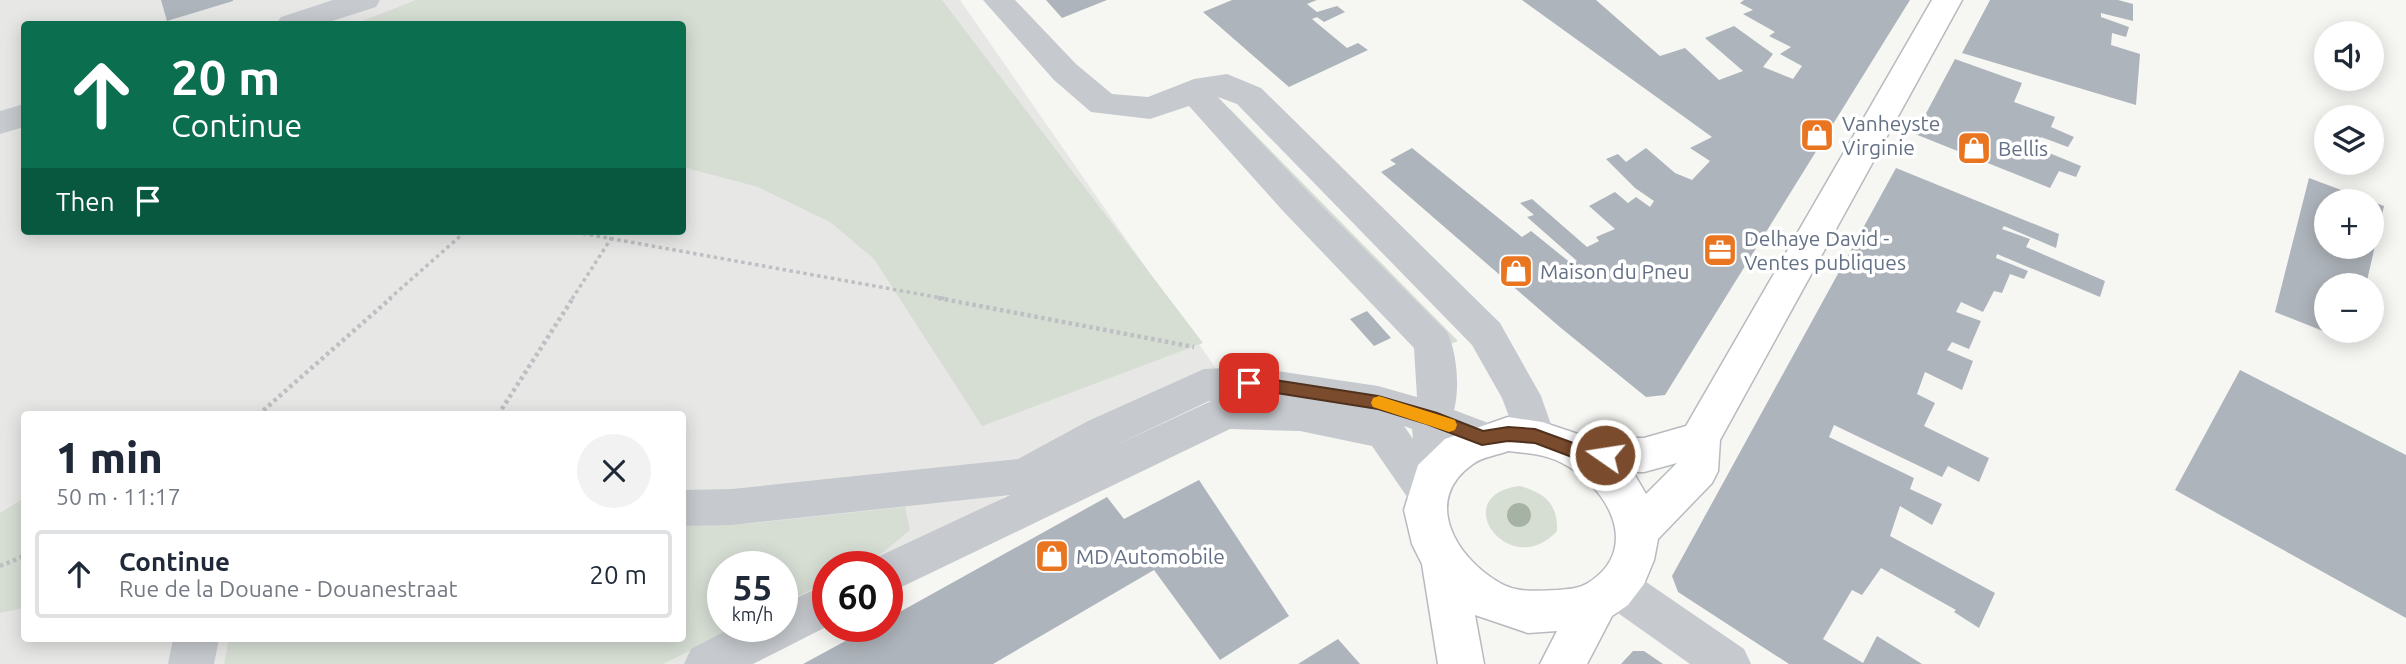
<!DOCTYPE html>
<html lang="en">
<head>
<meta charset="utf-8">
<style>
	:root { --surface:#fff; --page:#f2f2f3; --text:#1f2937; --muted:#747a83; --line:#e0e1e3 }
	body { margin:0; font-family:Ubuntu,sans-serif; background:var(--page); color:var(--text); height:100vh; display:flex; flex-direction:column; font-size:26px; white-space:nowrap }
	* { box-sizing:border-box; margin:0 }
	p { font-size:23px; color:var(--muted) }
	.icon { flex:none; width:38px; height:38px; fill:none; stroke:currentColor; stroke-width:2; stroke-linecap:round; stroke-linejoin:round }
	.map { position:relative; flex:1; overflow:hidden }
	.drawer { position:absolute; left:21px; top:411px; width:665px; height:231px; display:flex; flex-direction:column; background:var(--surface); border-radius:7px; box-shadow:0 4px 18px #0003 }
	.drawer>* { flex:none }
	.hud { position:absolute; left:21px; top:21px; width:665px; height:214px; border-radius:7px; box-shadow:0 4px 18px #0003; background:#0b6e4f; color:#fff; overflow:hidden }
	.buttons { position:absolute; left:2314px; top:21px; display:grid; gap:14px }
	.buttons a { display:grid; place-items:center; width:70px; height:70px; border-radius:50%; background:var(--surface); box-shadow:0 4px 18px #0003; font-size:35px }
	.speed { position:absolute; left:707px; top:551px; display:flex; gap:14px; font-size:35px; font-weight:700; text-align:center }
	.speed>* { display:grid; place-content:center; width:91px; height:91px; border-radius:50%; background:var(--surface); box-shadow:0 4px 18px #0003; line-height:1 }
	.speed small { font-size:18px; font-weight:400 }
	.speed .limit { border:10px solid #d22; background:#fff; color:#111 }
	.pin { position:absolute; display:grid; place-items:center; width:60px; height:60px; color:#fff; margin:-30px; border-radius:14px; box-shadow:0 4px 10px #0006 }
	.me { position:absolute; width:77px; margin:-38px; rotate:283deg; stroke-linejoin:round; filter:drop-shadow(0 0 5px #0008) }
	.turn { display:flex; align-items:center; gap:24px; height:147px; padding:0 35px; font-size:32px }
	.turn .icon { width:91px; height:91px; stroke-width:2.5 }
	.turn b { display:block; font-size:49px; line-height:60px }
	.then { display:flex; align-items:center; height:66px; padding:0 35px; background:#0003; gap:14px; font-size:26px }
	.round { display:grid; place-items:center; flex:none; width:74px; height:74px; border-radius:37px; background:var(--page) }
	.head { display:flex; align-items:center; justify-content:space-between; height:119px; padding:0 35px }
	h1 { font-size:42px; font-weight:800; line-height:52px }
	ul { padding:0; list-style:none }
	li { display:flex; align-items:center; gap:21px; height:88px; margin:0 14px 10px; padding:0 21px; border:4px solid var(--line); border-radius:7px }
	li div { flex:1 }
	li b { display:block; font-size:26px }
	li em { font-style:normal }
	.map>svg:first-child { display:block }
	.built { fill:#e7e7e6; fill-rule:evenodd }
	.green { fill:#d6ded4 }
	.building { fill:#aeb4bb; fill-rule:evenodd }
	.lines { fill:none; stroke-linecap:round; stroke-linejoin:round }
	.primary-casing { stroke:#b7babf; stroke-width:3 }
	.path-far1 { stroke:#bdbfc2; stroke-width:3.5; stroke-dasharray:3.5 3.5; stroke-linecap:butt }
	.path { stroke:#bdbfc2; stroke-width:4.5; stroke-dasharray:3.5 3.5; stroke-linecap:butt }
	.minor { fill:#c6c9cd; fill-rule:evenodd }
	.primary { fill:#fff; fill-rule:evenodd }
	.tree { fill:#a6b3a4 }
	.route { fill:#7a4b2d; stroke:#4f311d; stroke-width:2 }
	.slow { fill:#f59e0b }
	.labels { text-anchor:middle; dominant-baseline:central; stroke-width:7; stroke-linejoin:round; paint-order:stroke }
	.poi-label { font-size:21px; fill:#647085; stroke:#fff; text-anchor:start }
</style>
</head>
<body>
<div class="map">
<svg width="2406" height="664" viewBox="0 0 2406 664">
	<rect width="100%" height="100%" fill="#f6f7f3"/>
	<path class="built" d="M0,0H960L1217,370L886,567H828V601L723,664H0ZM24,24H682V231H24ZM24,415H682V639H24ZM723,567H782V626H723Z"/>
	<g class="green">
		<polygon points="416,0 942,0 1203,343 982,426 874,259 830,222 758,187 683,167 682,24 355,24"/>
		<polygon points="1230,109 1458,341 1446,346 1221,113"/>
		<path d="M1520,486C1545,493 1558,504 1557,531C1510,583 1445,495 1520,486Z"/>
		<polygon points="24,498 24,608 0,613 0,513"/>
		<path d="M905,507L910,530C879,556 870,567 828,567V581L782,604V567H723V626L738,627L663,664H224L229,639H682L683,526L745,524Z"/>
	</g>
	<g class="building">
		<polygon points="161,0 233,0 233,1 167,21"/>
		<polygon points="1046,0 1107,0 1062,18"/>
		<polygon points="1232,0 1317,0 1307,4 1317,12 1337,6 1345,12 1324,22 1317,17 1312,19 1347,48 1358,43 1368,50 1289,87 1203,12"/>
		<polygon points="1522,0 1596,0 1660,56 1685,48 1719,80 1743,71 1705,38 1734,26 1773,54 1763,67 1793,79 1802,66 1780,54 1791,47 1769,36 1775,32 1743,14 1753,10 1740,3 1744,0 1910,0 1665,395 1646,397 1561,328 1381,172 1396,164 1390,160 1412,148 1522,237 1531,231 1572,264 1577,261 1527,217 1534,215 1520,203 1532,199 1587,247 1599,241 1596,237 1615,229 1589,206 1615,192 1628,203 1636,197 1650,207 1654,201 1635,188 1606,159 1618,154 1626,162 1646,148 1675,173 1692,180 1710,161 1690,148 1712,137"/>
		<polygon points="1990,0 2118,0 2133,4 2133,21 2101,13 2101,17 2129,27 2126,37 2112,33 2111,45 2140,54 2136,105 1962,53"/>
		<polygon points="1955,59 2022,83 2014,102 2055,117 2051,127 2074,137 2068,147 2041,137 2037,143 2024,138 2022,142 2081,166 2076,177 2059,171 2050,188 1915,134"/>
		<polygon points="1896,168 2059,234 2056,248 2004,226 2002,229 2030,239 2026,247 2105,281 2100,297 1997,254 1996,258 2028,271 2024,279 2010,274 2002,293 1994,291 1983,312 1961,302 1956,312 1981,321 1969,349 1952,342 1947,350 1973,361 1962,390 1925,372 1917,394 1935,403 1924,426 1989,458 1979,482 1948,466 1942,477 1834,425 1829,437 1914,478 1910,489 1942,504 1932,525 1900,506 1890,536 1995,593 1979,628 1954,612 1956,610 1881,568 1862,595 1852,590 1823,639 1863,663 1877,636 1922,664 1789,664 1678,592 1672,576"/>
		<path d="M2309,178L2384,206L2366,285H2326V331H2356L2353,343L2275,312ZM2326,201H2371V247H2326Z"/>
		<polygon points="1367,311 1391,338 1374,346 1350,319"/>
		<polygon points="2240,370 2406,455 2406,618 2175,490"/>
		<polygon points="1199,480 1289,616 1220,660 1154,570 993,664 803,664 873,626 887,626 887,619 1107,497 1124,519"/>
		<polygon points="1338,639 1360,664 1298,664"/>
		<polygon points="1633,651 1644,651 1663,664 1621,664"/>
	</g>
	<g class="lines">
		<g class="primary-casing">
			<path id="primary" d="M1932,0H1962L1720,440L1718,471L1712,483L1658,539L1654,560L1644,584L1628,605L1612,616L1587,664H1540L1557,631L1528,633L1475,615L1484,664H1438L1422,564L1412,544L1404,510L1418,465L1445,439L1508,417L1542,422L1590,438H1644L1686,426ZM1508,451C1526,453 1544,454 1560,462C1606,484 1644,548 1588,583C1578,589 1568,589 1557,590C1537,591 1517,593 1500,583C1456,558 1421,500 1473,464C1482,457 1498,455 1508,451ZM1677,463L1646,494L1633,472H1644Z"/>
		</g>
		<g class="path-far1">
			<polyline points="569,231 947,299"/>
			<polyline points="389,299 466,231"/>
			<polyline points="572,299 612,237"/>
		</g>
		<g class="path">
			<polyline points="938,298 1194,347"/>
			<polyline points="258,415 391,298"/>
			<polyline points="498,415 573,298"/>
			<polyline points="0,566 24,556"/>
		</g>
		<g class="minor">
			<polygon points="333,0 380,0 376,7 323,24 276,24 281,17"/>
			<path d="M983,0H1015L1076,64L1112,94L1148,97L1194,79L1227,74L1261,88L1500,323L1541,396L1555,436L1549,448L1535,453L1521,448L1502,398L1472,345L1237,104L1218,97L1309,193L1447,332C1457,352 1460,388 1454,410L1496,426L1502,438L1496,450L1482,455L1453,444L1449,454L1434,459L1426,456L1448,491L1442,504L1427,509L1412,504L1372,446L1300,431L1230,429L887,594V567H868L871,560L1010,495L732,525L682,526V490L732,489L1018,459L1088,421L1204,369L1249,367L1378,386L1417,397L1414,348L1283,211L1189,106L1150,119L1091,112L1054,80ZM1209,401H1211L1114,446L1116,445ZM1404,426L1412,429L1413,439Z"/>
			<polygon points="24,104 24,127 0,134 0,111"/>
			<polygon points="1617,567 1633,573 1744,649 1751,664 1690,664 1601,601 1595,587 1601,573"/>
			<polygon points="828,584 828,626 753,664 684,664 691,649 735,626 782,626 782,604"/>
			<polygon points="173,639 219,639 214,664 168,664"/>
		</g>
		<use href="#primary" class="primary"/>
	</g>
	<circle class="tree" cx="1519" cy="515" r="12"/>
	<polygon class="route" points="1249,376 1378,396 1437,413 1483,431 1508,427 1535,429 1587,448 1611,450 1613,455 1611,460 1585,462 1535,443 1508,441 1482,445 1427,424 1378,409 1244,388 1241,383 1244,378"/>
	<polygon class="slow" points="1379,396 1455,420 1457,425 1455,430 1449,432 1373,407 1371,403 1373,398"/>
	<defs>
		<g id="shop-square" transform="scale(1.75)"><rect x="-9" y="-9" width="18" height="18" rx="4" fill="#e97520" stroke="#fff"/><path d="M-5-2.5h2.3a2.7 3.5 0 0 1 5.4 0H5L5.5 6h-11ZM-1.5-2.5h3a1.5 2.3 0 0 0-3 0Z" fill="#fff"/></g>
		<g id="office-square" transform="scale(1.75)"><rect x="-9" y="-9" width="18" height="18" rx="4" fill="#e97520" stroke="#fff"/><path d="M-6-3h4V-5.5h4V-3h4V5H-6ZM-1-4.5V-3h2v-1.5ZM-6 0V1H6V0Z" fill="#fff"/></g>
	</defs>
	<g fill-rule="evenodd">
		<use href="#shop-square" x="1817" y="135"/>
		<use href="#shop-square" x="1974" y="148"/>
		<use href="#office-square" x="1720" y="250"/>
		<use href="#shop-square" x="1516" y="271"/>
		<use href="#shop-square" x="1052" y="556"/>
	</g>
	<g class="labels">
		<g class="poi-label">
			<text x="1842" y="123">Vanheyste<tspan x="1842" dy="24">Virginie</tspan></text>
			<text x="1998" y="148">Bellis</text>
			<text x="1744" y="238">Delhaye David -<tspan x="1744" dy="24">Ventes publiques</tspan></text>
			<text x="1540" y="271">Maison du Pneu</text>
			<text x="1076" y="556">MD Automobile</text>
		</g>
	</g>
</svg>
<div class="buttons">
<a><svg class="icon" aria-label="sound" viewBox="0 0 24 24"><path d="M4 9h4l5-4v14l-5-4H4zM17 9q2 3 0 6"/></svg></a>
<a><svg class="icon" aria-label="layers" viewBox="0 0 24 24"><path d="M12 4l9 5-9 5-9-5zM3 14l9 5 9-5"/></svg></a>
<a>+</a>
<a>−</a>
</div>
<div class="speed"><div>55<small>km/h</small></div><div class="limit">60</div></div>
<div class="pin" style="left:1249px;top:383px;background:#d93025"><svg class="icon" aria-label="arrive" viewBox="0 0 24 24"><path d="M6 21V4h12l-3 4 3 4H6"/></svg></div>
<svg class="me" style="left:1605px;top:455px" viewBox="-20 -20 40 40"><circle r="17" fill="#7a4b2d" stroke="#fff" stroke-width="3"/><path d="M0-11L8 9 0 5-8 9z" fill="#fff"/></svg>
<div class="hud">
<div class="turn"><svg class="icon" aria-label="ahead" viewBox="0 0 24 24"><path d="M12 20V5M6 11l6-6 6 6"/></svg><div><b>20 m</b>Continue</div></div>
<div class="then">Then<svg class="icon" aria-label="arrive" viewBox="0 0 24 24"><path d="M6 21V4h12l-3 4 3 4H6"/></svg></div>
</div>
<section class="drawer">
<div class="head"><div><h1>1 min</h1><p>50 m · 11:17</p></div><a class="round"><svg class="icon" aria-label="close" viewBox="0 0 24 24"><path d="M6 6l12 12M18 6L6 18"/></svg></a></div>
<ul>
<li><svg class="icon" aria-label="ahead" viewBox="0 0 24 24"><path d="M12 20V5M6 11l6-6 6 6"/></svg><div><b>Continue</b><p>Rue de la Douane - Douanestraat</p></div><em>20 m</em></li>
</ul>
</section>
</div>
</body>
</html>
